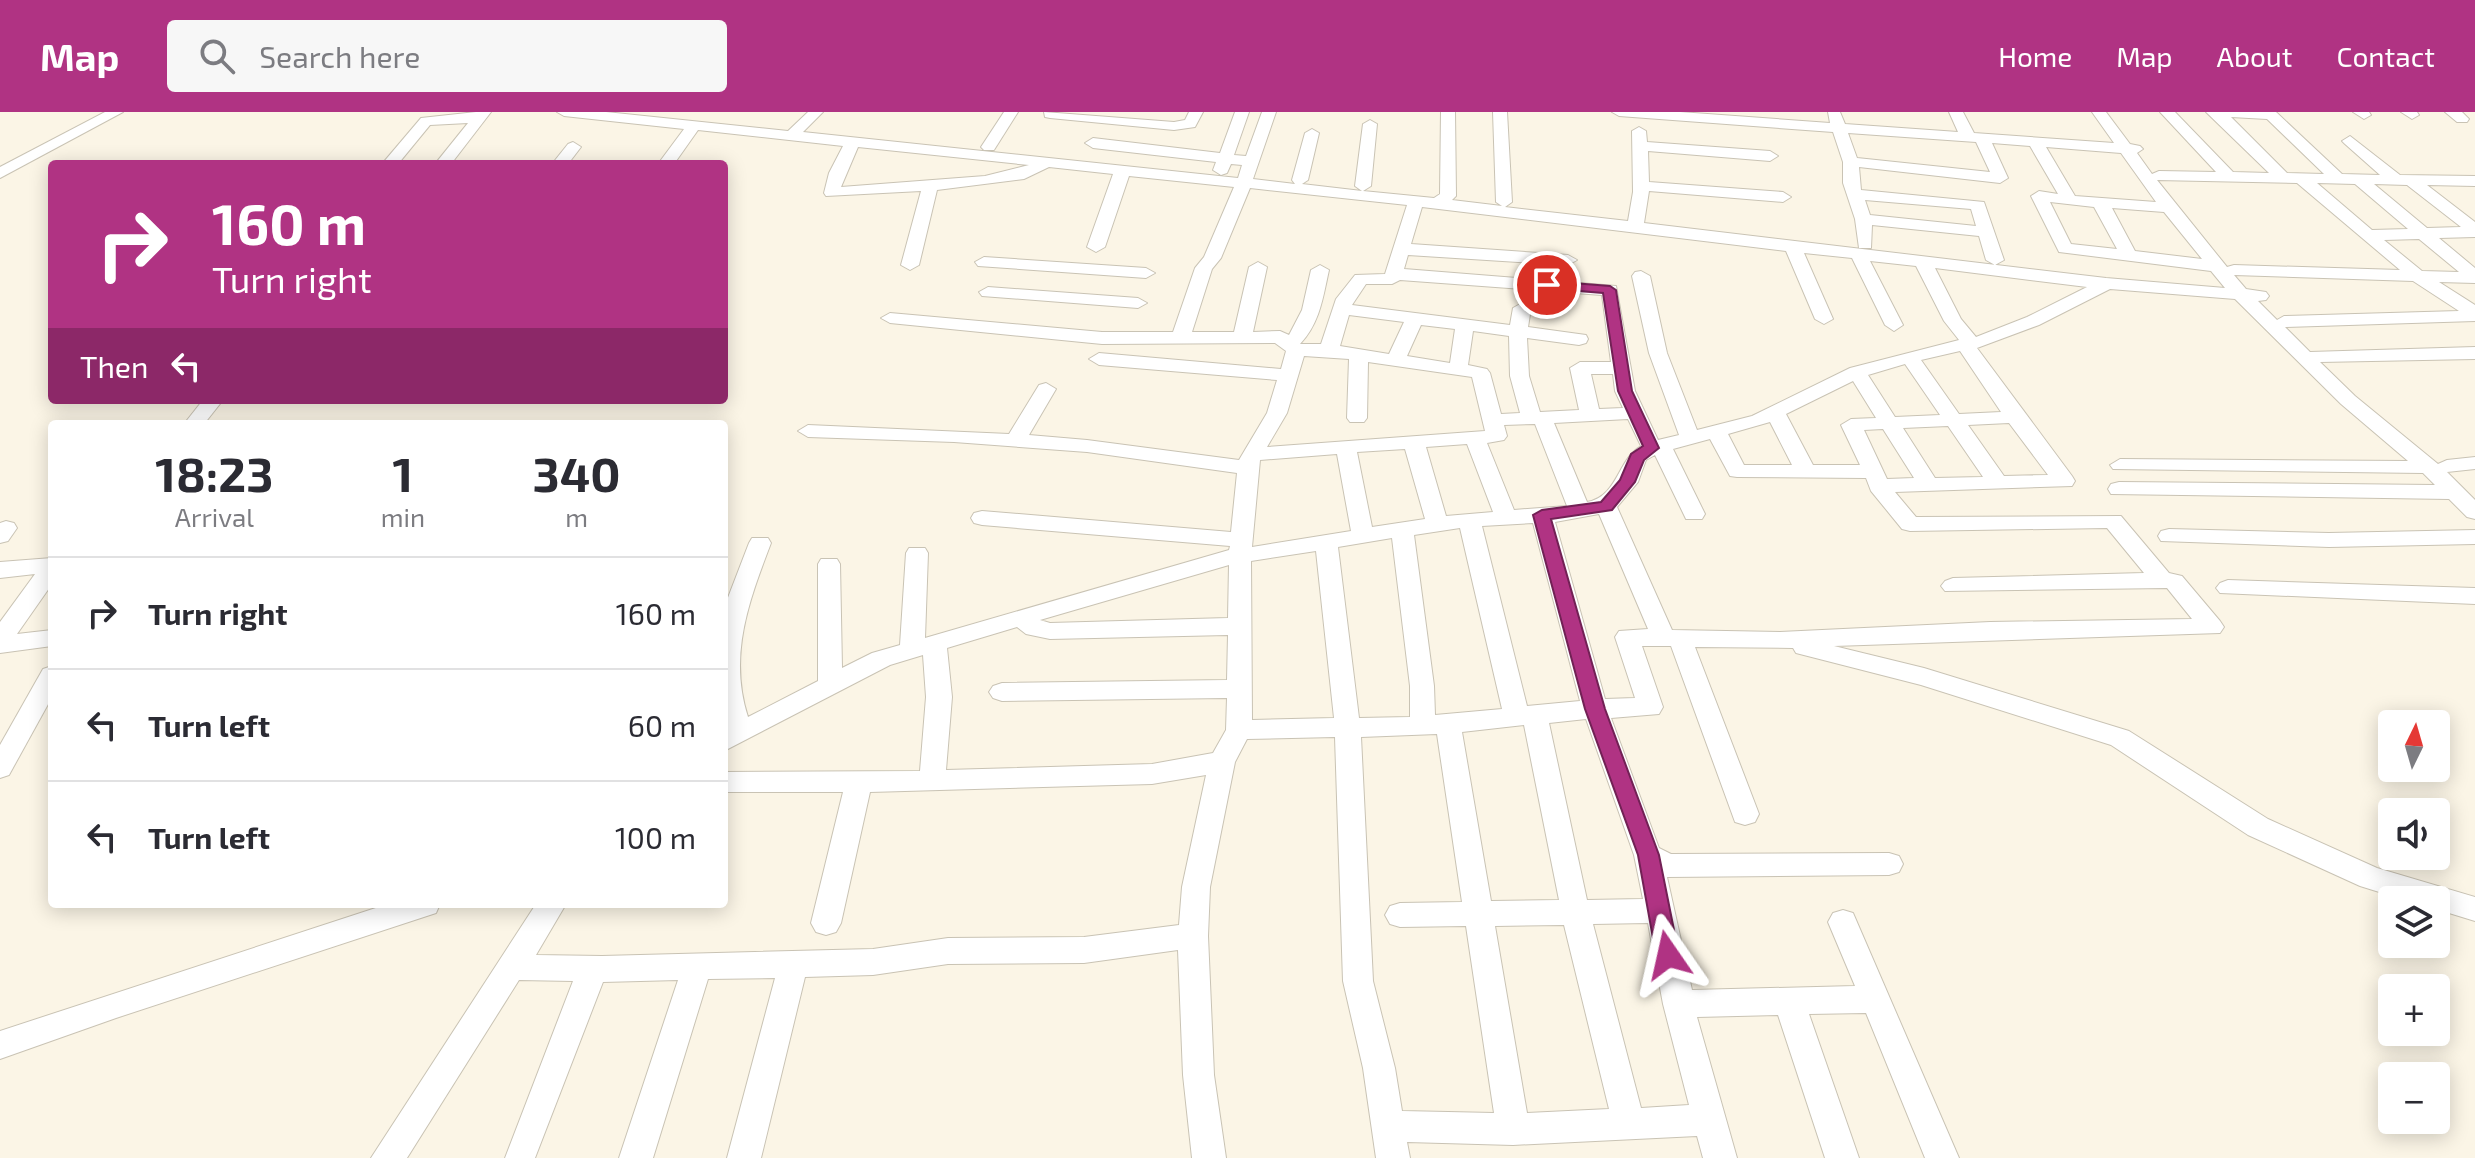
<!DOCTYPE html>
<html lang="en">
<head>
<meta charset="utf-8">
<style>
	:root { --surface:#fff; --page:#f7f7f7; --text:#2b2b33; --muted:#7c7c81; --line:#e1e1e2; --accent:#b03383 }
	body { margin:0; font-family:"Exo 2",sans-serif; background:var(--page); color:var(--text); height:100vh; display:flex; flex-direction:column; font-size:30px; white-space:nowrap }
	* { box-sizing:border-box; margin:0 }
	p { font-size:26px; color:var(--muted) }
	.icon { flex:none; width:44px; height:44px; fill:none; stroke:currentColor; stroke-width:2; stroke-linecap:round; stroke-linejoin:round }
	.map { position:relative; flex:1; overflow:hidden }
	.details { position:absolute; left:48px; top:308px; width:680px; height:488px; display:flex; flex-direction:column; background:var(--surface); border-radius:8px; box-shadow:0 4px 20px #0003 }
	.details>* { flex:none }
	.hud { position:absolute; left:48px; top:48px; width:680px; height:244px; border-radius:8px; box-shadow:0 4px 20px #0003; background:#b03383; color:#fff; overflow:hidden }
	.needle { width:52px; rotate:5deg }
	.buttons { position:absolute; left:2378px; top:598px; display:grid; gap:16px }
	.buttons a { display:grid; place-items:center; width:72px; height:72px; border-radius:8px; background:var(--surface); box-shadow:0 4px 20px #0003; font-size:40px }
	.pin { position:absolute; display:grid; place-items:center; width:68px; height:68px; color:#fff; margin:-34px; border:4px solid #fff; border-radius:50%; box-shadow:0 2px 8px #0007 }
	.me { position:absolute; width:88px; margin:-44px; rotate:349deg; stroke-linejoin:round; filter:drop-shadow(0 0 6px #0008) }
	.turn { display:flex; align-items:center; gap:28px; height:168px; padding:0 32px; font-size:36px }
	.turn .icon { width:104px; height:104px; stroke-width:2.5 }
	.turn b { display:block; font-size:56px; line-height:68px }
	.then { display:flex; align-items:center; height:76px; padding:0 32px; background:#0003; gap:16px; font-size:30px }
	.eta { display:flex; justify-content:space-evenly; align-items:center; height:136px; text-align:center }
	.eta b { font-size:48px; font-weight:700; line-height:56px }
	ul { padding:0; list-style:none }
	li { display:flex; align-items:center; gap:24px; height:112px; padding:0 32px; border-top:2px solid var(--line) }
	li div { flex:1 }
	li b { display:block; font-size:30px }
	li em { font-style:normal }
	header { display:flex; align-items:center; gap:48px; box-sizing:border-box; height:112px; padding:0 40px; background:var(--accent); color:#fff }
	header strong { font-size:38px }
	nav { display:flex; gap:44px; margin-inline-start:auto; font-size:28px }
	.search { width:560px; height:72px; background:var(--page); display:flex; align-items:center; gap:20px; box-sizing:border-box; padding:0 28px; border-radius:8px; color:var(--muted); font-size:30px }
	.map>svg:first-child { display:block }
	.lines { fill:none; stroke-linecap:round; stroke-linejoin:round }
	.minor-casing { stroke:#c9c3b4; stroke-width:2 }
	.minor { fill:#fff; fill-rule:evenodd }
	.route { fill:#b03383; stroke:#722155; stroke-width:2 }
</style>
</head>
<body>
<header>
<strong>Map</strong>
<div class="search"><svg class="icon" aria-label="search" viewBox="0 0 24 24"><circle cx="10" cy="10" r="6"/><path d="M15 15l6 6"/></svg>Search here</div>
<nav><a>Home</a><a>Map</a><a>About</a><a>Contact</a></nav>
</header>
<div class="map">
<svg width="2475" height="1046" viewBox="0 0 2475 1046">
	<rect width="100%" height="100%" fill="#fbf5e6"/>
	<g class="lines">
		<g class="minor-casing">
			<g id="minor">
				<polygon points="105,0 123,0 0,66 0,55"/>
				<polygon points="476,0 491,0 451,52 435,52 468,11 430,13 398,52 382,52 421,6"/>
				<path d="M557,0H606L788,19L808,0H823L803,20L1238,66L1242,53L1231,52L1227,61L1221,63L1213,58L1216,50L1093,36L1085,31L1093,26L1220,41L1235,0H1249L1234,43L1246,44L1262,0H1276L1253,67L1295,72L1292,68L1305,21L1312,17L1319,21L1308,68L1302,72L1362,79L1355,74L1363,12L1370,8L1377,12L1371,74L1363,79L1434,86L1440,82L1441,0H1455L1456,84L1452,88L1502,94L1496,90L1493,0H1507L1512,90L1505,95L1628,109L1633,80L1632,19L1639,15L1646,19L1647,30L1770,39L1778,44L1770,49L1648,39L1649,70L1783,80L1791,85L1783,90L1649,79L1644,111L2106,166L2225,176L2211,159L2059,140L2031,84L2039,79L2058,82L2030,34L1992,31L2008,66L2000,71L1859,55L1861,78L1984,90L2004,148L1995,153L1986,148L1979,124L1872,113L1871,136H1859L1855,107L1843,71V50L1833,20L1619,4L1612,0H1680L1830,11L1828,0H1840L1845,12L1958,20L1949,0H1963L1974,21L2114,31L2092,0H2106L2130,32L2140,34L2143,37L2137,41L2152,62L2159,59L2216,60L2160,0H2175L2233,60L2269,61L2206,0H2276L2342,62L2380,63L2345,32L2342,29L2350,24L2400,63L2475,64V74L2427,73L2475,110V125L2439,126L2475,156V171L2439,170L2475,193V209L2285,215L2310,240L2475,235V247L2320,250L2355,284L2438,352L2447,348L2475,345V357L2447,360L2475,388V407L2467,405L2449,387L2111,382L2108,377L2111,372L2119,370L2435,373L2423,361L2113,357L2110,353L2120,347L2408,349L2341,292L2235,187L2110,177L2039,213L1977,236L2072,364L2075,369L2072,374L1895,380L1916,405L2121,404L2169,461L2182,464L2220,509L2224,515L2220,521L1834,534L1924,556L2129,619L2268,707L2377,756L2475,785V809L2436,797V788H2405L2360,774L2248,723L2111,633L1921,573L1796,541L1793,536L1695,535L1759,702L1755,710L1745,713L1735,710L1671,534H1642L1663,595L1659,602L1611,606L1659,736L1671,742L1889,741L1899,744L1903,752L1899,760L1889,763L1667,765L1692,878L1855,874L1828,810L1833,801L1843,798L1853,801L1959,1046H1925L1866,901L1809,902L1859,1046H1825L1778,903L1697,905L1737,1046H1703L1697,1024L1513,1033L1407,1030L1410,1046H1376L1363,956L1343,869L1335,625L1247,627L1235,650L1210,775L1208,824L1214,963L1226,1046H1192L1183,963L1178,838L1084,851L948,852L873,863L805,865L761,1046H727L775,866L708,867L653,1046H619L678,868L603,870L535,1046H505L573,869L519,868L407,1046H371L536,792H566L536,843L602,844L873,837L948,826L1084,825L1179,813L1182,775L1206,663L1152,672L870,680L841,811L836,820L826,823L816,820L811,811L843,680H724V660L920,659L926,585L923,543L890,553L724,639V496L749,431L752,426H768L771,431C749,489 728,543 748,605L818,569V452L821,447H837L840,452L842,556L872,541L900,533L906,441L909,436H925L928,441L925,526L1229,438L1230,434L982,413L974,411L971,406L974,401L982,399L1231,420L1237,361L1087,340L954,330L808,325L798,319L808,313L1009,322L1039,273L1046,271L1056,277L1029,323L1087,328L1239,348L1267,301L1277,268L1099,253L1089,247L1099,241L1281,257L1286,239L1275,231L1102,232L890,211L881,206L890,201L1102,220H1173L1195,156L1204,145L1234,75L1129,64L1105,135L1096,140L1087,135L1113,62L1049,55L1024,67L937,78L919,153L910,158L901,153L921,79L826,84L824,81L829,61L843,34L698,18L674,52H658L684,17L564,4ZM2231,5L2267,7L2324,62L2287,61ZM1848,21L1976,30L1990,60L1857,46ZM858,35L1029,53L985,64L841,75ZM2046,35L2121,41L2156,90L2075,84ZM2157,68L2297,71L2400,158L2234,153L2227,155ZM2317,71L2355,72L2408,117L2372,118ZM2374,72L2407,73L2461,115L2427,116ZM1250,76L1407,93L1385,162L1355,163L1336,187L1321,232H1300C1320,211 1323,185 1329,158L1320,153L1311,158L1302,198L1289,223L1280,219L1253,220L1267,155L1258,150L1249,155L1234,220H1192L1212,157L1221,146ZM1865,88L1971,97L1976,114L1870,103ZM2050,90L2094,95L2117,137L2071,132ZM1422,95L1786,139L1815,207L1824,212L1833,207L1804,141L1852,146L1885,213L1894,219L1903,213L1870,149L1916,154L1944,209L1959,228L1850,256L1752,304L1697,318L1667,241L1650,164L1641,159L1635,160L1632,164L1649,241L1679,323L1658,328L1635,279L1616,174L1404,157L1408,143L1568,153L1577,148L1568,143L1411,132ZM2112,96L2164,100L2202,147L2135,139ZM2419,127L2459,160L2422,159L2384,128ZM1935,156L2087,175L2027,205L1976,225L1961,207ZM2234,163L2413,169L2459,199L2284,204L2277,208L2258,189L2266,188L2269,184L2266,180L2246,177ZM1400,168L1602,183L1611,250H1580L1570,256L1579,298L1540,300L1529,264L1527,226L1579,233L1586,231L1588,227L1586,223L1528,215L1531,196L1522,191L1513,196L1510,213L1352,193L1366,172H1392ZM1349,203L1404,210L1389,242L1340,234ZM1421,213L1455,217L1450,251L1407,244ZM1473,219L1509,224L1510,264L1520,301L1501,302L1490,261L1487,257L1468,253ZM1960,239L2001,300L1959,302L1921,248ZM1304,244L1349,247L1347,306L1350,310H1364L1367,306L1368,250L1472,265L1485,319L1267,335L1287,301ZM1905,252L1940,303L1895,305L1868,263ZM1591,262H1613L1615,279L1623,296L1599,297ZM1853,269L1876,306L1851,307L1841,313L1860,353H1813L1786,302ZM1628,307L1641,334C1617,348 1618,385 1587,390L1554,311ZM1770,310L1792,353H1744L1728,322ZM2009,311L2048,363L2004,364L1968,313ZM1535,312L1567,394L1514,398L1487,331L1504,328L1507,324L1504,313ZM1948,314L1983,365L1935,366L1903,316ZM1883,317L1914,366L1887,367L1864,318ZM1710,327L1730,364L1737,365L1866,366L1871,379L1902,417L1910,419L2107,416L2144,461L1953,466L1945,469L1941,474L1945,479L2167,476L2192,507L1990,510L1780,520L1672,518L1617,395L1638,370L1646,348L1655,343L1686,407H1702L1705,402L1673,337ZM1467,332L1493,400L1446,404L1426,335ZM1405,337L1425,407L1372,415L1357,340ZM1337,342L1351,419L1252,435L1260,348ZM1599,402L1648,517L1619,519L1615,525L1635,586L1605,587L1555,410ZM1533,411L1580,589L1527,594L1482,414ZM1460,416L1502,597L1435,603L1434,574L1414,423ZM1392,426L1410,574V605L1359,606L1338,435ZM1316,439L1334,606L1252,608L1251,449ZM1229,453L1228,506L1050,511L1040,508ZM1017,515L1026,522L1050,527L1228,523L1227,568L1002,571L993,574L989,580L993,586L1002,589L1227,586L1226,618L1213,641L1152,652L946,658L952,585L947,536ZM1586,607L1634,743L1643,787L1587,788L1549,611ZM1524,613L1559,788L1491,789L1462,620ZM1437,622L1462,790L1400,791L1390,794L1385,803L1390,812L1400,815L1466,814L1494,1001L1402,999L1395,956L1373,869L1361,625ZM1648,811L1663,892L1689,993L1641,996L1593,812ZM1564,813L1609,997L1527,1001L1495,814Z"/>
				<polygon points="1004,0 1018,0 994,38 984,38 981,35"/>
				<polygon points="1044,0 1174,10 1185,8 1189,0 1203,0 1195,15 1174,18 1050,6 1045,5"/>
				<polygon points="2353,0 2369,0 2371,3 2364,7"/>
				<polygon points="2401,0 2417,0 2419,3 2412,7"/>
				<polygon points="2445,0 2462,0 2469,7 2467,10 2457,10"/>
				<polygon points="573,30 581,35 568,52 552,52 568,32"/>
				<polygon points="984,145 1146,156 1155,161 1146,166 978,154 975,150"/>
				<polygon points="988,175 1138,186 1147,191 1138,196 982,184 979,180"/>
				<polygon points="203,288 223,288 204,312 184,312"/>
				<polygon points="6,409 14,411 17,416 8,429 0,431 0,411"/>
				<polygon points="2169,417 2329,421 2475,418 2475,432 2329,435 2161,429 2158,424 2161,419"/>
				<polygon points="52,446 52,472 17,522 52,518 52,534 0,541 0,510 35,462 0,466 0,450"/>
				<polygon points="2228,468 2475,476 2475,492 2220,481 2216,476 2220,471"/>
				<polygon points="52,554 52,585 9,663 0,666 0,633 43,557"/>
				<polygon points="388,792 440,792 436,801 116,906 0,947 0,919"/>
			</g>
		</g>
		<use href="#minor" class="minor"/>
	</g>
	<polygon class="route" points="1547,169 1610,174 1616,178 1632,279 1659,336 1644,348 1635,370 1612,398 1551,407 1605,597 1659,743 1679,843 1676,850 1668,853 1660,850 1656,843 1638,743 1585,597 1533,403 1542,398 1601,390 1620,368 1631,342 1643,334 1618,279 1603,181 1542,176 1540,173"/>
</svg>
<div class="buttons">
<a><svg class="needle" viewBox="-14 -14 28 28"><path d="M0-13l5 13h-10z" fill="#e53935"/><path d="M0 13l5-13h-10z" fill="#7c7c81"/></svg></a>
<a><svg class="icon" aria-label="sound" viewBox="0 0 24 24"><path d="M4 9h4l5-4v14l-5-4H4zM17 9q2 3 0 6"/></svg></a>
<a><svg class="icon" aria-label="layers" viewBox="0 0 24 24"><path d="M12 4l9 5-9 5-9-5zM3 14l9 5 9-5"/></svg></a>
<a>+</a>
<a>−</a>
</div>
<div class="pin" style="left:1547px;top:173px;background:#d93025"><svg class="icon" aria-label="arrive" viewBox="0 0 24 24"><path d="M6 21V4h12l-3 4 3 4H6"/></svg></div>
<svg class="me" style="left:1668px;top:843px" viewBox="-20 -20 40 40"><path d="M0-17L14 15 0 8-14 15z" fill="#b03383" stroke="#fff" stroke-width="4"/></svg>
<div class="hud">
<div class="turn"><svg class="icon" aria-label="right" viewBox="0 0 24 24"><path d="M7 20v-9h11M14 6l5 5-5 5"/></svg><div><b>160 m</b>Turn right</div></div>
<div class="then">Then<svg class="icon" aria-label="left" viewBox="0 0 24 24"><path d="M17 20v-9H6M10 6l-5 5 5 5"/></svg></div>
</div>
<section class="details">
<div class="eta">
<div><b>18:23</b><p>Arrival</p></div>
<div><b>1</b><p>min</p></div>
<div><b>340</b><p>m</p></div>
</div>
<ul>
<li><svg class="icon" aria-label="right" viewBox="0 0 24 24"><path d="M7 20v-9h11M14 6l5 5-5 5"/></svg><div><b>Turn right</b></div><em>160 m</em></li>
<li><svg class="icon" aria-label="left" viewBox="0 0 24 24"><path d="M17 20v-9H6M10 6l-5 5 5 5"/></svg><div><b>Turn left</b></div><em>60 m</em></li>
<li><svg class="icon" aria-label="left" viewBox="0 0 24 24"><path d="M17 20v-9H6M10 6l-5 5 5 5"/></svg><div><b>Turn left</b></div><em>100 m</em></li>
</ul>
</section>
</div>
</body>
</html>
